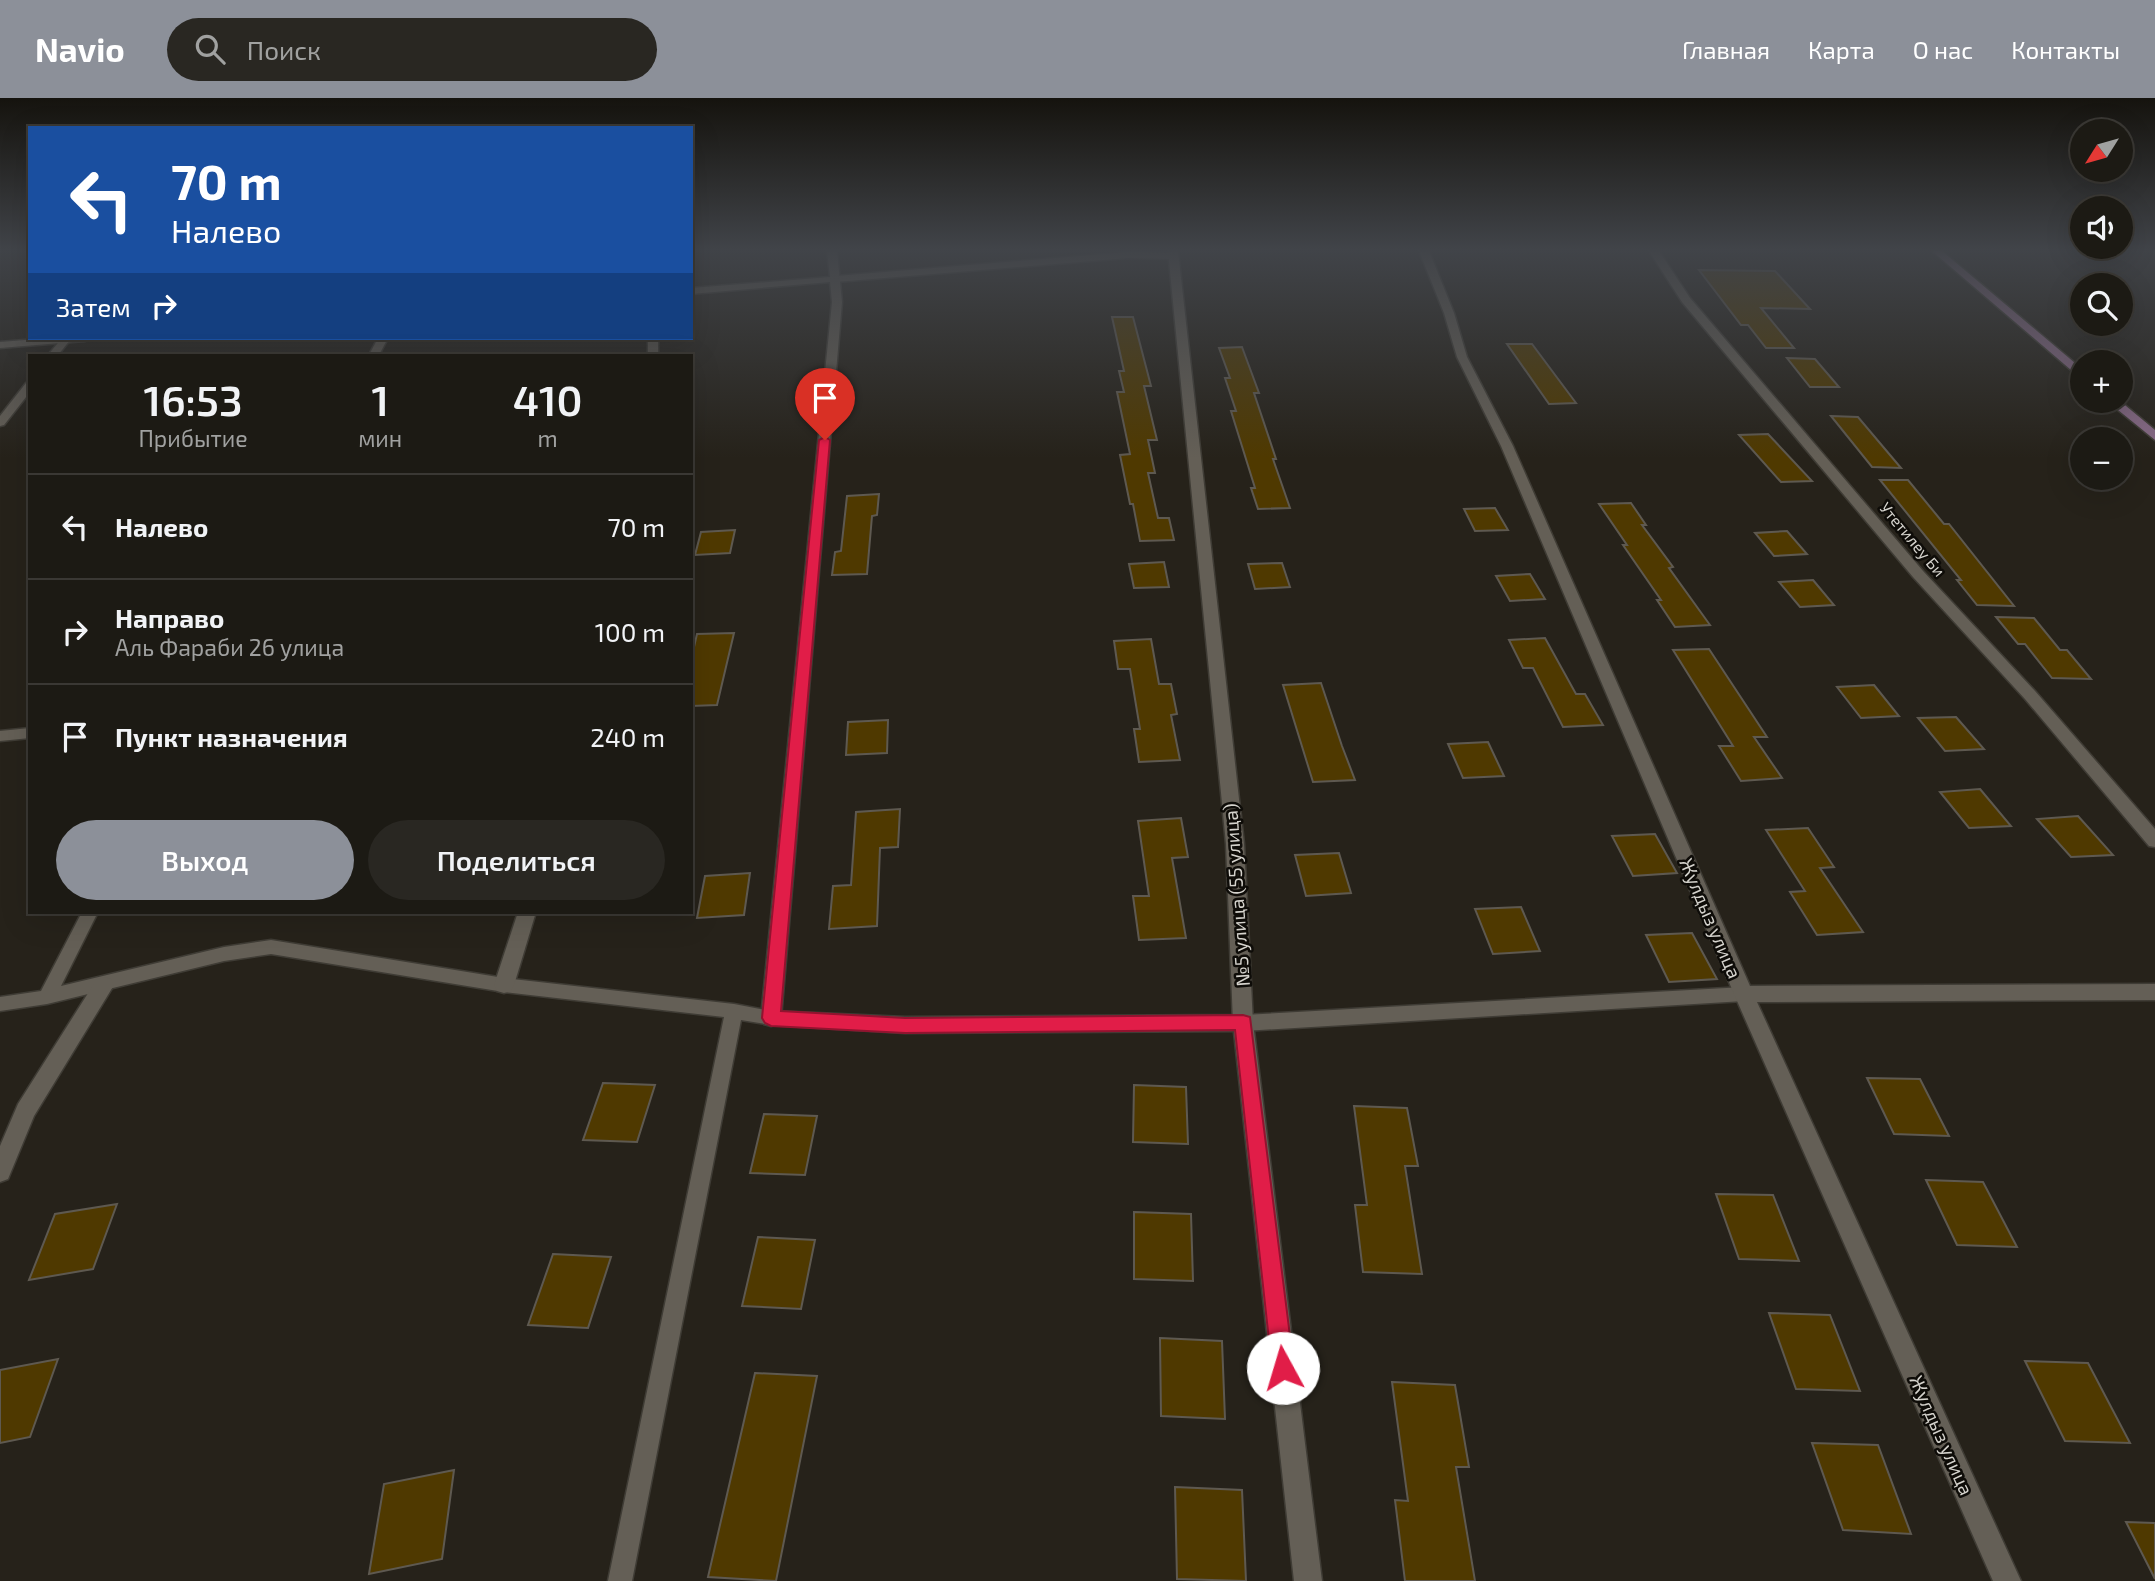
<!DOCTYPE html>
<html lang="ru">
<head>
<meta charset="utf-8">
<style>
	:root { --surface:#1c1a14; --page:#292722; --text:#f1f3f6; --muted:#a0a1a0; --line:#3a3834; --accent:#8c9099 }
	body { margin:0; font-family:"Exo 2",sans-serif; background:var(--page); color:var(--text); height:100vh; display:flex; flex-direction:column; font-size:26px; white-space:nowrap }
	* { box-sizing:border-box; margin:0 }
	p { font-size:23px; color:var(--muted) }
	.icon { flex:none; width:38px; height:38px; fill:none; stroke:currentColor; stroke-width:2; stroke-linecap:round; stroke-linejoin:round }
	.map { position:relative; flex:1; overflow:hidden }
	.details { position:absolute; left:28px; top:256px; width:665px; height:560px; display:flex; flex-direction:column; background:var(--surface); border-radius:0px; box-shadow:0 7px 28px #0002,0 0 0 2px var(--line) }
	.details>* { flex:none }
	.banner { position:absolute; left:28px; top:28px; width:665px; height:214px; border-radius:0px; box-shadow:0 7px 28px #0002,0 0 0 2px var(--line); background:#1a4fa0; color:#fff; overflow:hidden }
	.needle { width:46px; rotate:233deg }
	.controls { position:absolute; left:2070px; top:21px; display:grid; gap:14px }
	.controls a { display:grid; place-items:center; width:63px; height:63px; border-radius:50%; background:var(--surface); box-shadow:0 7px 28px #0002,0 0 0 2px var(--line); font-size:35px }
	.pin { position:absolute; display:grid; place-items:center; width:60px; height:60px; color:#fff; margin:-72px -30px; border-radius:50% 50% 50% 0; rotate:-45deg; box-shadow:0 0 7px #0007 }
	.pin .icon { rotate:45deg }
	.me { position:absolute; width:77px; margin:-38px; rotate:354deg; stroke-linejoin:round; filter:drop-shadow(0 0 5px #0008) }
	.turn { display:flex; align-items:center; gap:24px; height:147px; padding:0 28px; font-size:32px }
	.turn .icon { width:91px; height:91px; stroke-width:2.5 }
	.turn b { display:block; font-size:49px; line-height:60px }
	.then { display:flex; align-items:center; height:66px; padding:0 28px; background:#0003; gap:14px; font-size:26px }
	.eta { display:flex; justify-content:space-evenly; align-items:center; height:119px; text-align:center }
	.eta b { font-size:42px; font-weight:600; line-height:49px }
	.button { display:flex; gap:14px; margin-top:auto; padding:14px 28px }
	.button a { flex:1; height:80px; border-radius:42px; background:var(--accent); color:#fff; font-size:28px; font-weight:600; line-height:80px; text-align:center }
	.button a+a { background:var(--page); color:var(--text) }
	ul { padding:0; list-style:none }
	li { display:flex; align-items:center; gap:21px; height:105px; padding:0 28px; border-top:2px solid var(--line) }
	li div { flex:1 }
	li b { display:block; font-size:26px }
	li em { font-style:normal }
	header { display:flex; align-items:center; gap:42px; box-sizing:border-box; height:98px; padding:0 35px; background:var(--accent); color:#fff }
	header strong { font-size:33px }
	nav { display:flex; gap:38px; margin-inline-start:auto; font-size:24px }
	.search { width:490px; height:63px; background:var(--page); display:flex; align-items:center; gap:18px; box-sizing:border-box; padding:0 24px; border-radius:38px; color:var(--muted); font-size:26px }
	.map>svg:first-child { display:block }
	.building { fill:#4f3900; stroke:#5e5950; stroke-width:2 }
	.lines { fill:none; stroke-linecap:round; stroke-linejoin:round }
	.lane-casing { stroke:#3f3c35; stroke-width:3 }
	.street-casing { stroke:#3f3c35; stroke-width:3 }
	.secondary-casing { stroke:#3f3c35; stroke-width:3 }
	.lane { fill:#645f56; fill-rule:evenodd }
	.street { fill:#645f56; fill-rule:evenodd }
	.secondary { fill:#886a86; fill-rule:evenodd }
	.route { fill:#e11d48; stroke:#92132f; stroke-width:2 }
	.labels { text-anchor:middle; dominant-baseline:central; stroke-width:5; stroke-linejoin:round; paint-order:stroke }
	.far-street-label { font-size:16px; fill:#d5d3cd; stroke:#0e0c08 }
	.street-label { font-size:19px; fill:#d5d3cd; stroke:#0e0c08 }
</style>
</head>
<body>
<header>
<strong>Navio</strong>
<div class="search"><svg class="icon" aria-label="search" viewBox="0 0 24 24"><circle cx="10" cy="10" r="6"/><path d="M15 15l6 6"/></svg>Поиск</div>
<nav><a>Главная</a><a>Карта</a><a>О нас</a><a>Контакты</a></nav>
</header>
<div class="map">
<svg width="2155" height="1483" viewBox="0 0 2155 1483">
	<rect width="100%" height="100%" fill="#26221a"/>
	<g class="building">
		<polygon points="1699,172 1775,173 1810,211 1761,210 1794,250 1766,250 1748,227 1741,227"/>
		<polygon points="1112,219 1133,219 1151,288 1144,288 1157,342 1148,342 1155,375 1148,375 1158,420 1169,420 1174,442 1140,443 1133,406 1130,406 1120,357 1130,356 1117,294 1124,294 1119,273 1124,273"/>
		<polygon points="1507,246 1532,246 1576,305 1549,306"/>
		<polygon points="1242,249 1259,295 1254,295 1276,361 1273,361 1290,410 1258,411 1251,390 1255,390 1231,313 1236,313 1225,280 1230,280 1219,250"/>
		<polygon points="1787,260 1815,261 1839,289 1810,289"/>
		<polygon points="1831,318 1858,319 1901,370 1872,369"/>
		<polygon points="1768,336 1812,383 1781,384 1739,337"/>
		<polygon points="1880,382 1908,382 1944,426 1949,426 2014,508 1977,507 1957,482 1961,482"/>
		<polygon points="879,396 877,417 872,418 867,476 832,477 835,454 841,453 847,398"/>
		<polygon points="1631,405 1646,427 1642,427 1673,469 1669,470 1710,527 1675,529 1657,502 1661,502 1623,447 1627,447 1599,406"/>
		<polygon points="1495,410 1508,432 1475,433 1464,411"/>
		<polygon points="735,432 730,455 695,457 701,434"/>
		<polygon points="1787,433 1807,456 1774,458 1755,435"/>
		<polygon points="1164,464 1169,489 1134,490 1129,466"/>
		<polygon points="1282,465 1290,489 1255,491 1248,466"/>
		<polygon points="1530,476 1545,501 1510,503 1496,478"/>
		<polygon points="1813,482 1834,507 1800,509 1779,484"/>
		<polygon points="1996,519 2034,520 2060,552 2067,552 2091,581 2052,580 2025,546 2018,546"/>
		<polygon points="734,535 717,607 691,608 691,562 697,536"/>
		<polygon points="1545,540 1576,596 1585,596 1603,627 1563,629 1533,570 1523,570 1509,542"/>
		<polygon points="1151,541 1159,586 1171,586 1177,616 1171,617 1180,662 1139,664 1134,631 1140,631 1130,571 1118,571 1114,543"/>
		<polygon points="1709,551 1767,639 1754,639 1782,680 1741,683 1719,648 1733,648 1673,552"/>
		<polygon points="1321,585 1342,648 1355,682 1313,684 1283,587"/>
		<polygon points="1874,587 1899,618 1861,620 1837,589"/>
		<polygon points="1956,619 1984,651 1945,653 1918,620"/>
		<polygon points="888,622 887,655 846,657 848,624"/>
		<polygon points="1488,644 1504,678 1463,680 1448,646"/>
		<polygon points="1980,691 2011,728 1969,730 1940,694"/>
		<polygon points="900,711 898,749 880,750 877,828 829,831 833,788 851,787 856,714"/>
		<polygon points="2078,718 2113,757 2071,759 2037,721"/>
		<polygon points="1181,720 1188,759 1172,760 1186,840 1139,842 1133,798 1149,798 1138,723"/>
		<polygon points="1808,730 1834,769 1820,770 1863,834 1817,837 1790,794 1805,793 1766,732"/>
		<polygon points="1655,736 1677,775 1633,778 1612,738"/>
		<polygon points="1339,755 1351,795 1306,798 1295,757"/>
		<polygon points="750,775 744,817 697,820 705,778"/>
		<polygon points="1521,809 1540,853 1493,856 1475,811"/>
		<polygon points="1692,835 1717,881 1669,884 1646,837"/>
		<polygon points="1867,980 1920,981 1949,1038 1894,1036"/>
		<polygon points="603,985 655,987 637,1044 583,1042"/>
		<polygon points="1134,987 1186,989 1188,1046 1133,1044"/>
		<polygon points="1354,1008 1407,1010 1418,1068 1405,1068 1422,1176 1363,1174 1355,1107 1367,1107"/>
		<polygon points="764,1016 817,1018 805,1077 750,1075"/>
		<polygon points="1926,1082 1983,1084 2017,1149 1957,1147"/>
		<polygon points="1716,1096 1773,1097 1799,1163 1739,1161"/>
		<polygon points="117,1106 93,1171 29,1182 55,1116"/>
		<polygon points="1134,1114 1191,1116 1193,1183 1134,1181"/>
		<polygon points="758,1139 815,1142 801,1211 742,1208"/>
		<polygon points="553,1156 611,1159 588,1230 528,1227"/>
		<polygon points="1769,1215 1830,1217 1860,1293 1796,1291"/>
		<polygon points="1160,1240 1222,1243 1225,1321 1161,1318"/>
		<polygon points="58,1261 30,1339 0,1345 0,1272"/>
		<polygon points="2025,1263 2088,1265 2130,1345 2065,1343"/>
		<polygon points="755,1275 817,1278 776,1483 708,1479"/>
		<polygon points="1392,1284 1455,1287 1469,1369 1456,1369 1475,1483 1405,1483 1395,1402 1408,1403"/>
		<polygon points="1812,1345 1878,1347 1911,1436 1843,1432"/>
		<polygon points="454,1372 442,1461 369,1476 384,1386"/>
		<polygon points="1175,1389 1242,1392 1246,1483 1177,1481"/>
		<polygon points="2126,1424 2155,1425 2155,1481"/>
	</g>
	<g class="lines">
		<g class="lane-casing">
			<g id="lane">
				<polygon points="1128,154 1174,155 1178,158 1174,161 1128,160 836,184 832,181 836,178"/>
				<polygon points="62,240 71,241 58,257 48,257"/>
				<polygon points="378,240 388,240 379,257 369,257"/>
				<polygon points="30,284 30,294 4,327 0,328 0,318 26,285"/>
				<polygon points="30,630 30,640 0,643 0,633"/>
				<polygon points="82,814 98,814 61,888 224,849 271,842 504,880 734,906 771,913 905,919 1243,917 1744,889 1750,891 1753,896 1750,901 1744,903 1243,933 905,935 771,927 741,922 632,1483 608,1483 724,919 504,894 271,856 224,863 47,906 0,913 0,899 41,893"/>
			</g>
		</g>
		<g class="street-casing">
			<g id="street">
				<polygon points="827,153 837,153 842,204 781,920 778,926 771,928 764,926 761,920 832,204 830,184 691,196 691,190 830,179"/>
				<polygon points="1168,153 1178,153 1244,746 1253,925 1322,1483 1294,1483 1233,925 1226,746"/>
				<polygon points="1419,153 1429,153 1454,215 1467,259 1513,348 1750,888 2155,886 2155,902 1757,904 2021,1483 1993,1483 1734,896 1501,348 1457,259 1444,215"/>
				<polygon points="1649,153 1659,153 1690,200 1923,473 2035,593 2155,731 2155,749 2149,748 2025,601 1913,479 1755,291 1682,204"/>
				<polygon points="49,240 90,240 85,243 0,250 0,244"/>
				<rect x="648" y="240" width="10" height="17"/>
				<polygon points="518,814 536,814 514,887 511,893 504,895 497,893 494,887"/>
				<polygon points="104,879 111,881 114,887 34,1018 8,1081 0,1084 0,1048 18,1006 97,881"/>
			</g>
		</g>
		<g class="secondary-casing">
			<g id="secondary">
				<polygon points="1932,153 1942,153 2082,271 2082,279 2078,278"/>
				<polygon points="2107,303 2120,303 2155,332 2155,342"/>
			</g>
		</g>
		<use href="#lane" class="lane"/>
		<use href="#street" class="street"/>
		<use href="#secondary" class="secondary"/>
	</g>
	<linearGradient id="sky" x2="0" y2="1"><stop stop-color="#15130e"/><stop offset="0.42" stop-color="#414449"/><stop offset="1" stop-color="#414449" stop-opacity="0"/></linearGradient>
	<rect width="2155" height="360" fill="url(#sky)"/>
	<polygon class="route" points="825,339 830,342 781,913 905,920 1243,917 1250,919 1294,1270 1291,1278 1283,1282 1275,1278 1272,1270 1235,932 905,935 771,928 765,925 762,920 819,342"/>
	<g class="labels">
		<g class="far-street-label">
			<text transform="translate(1913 441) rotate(50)">Утетилеу Би</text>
		</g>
		<g class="street-label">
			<text transform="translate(1236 797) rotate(-94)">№5 улица (55 улица)</text>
			<text transform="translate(1711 820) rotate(67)">Жулдыз улица</text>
			<text transform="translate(1942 1337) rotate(66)">Жулдыз улица</text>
		</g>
	</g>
</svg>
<div class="controls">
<a><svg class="needle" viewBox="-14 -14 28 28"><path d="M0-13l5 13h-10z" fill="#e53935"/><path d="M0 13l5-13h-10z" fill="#a0a1a0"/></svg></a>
<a><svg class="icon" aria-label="sound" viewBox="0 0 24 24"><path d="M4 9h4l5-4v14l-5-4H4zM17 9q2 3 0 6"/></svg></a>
<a><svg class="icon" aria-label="search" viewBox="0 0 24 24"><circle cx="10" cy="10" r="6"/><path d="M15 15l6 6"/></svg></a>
<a>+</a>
<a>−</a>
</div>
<div class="pin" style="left:825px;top:342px;background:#d93025"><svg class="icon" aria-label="arrive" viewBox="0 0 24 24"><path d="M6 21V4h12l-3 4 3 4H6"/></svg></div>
<svg class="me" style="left:1283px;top:1270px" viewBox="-20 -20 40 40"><circle r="19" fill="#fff"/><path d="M0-13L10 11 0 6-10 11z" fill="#e11d48"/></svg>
<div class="banner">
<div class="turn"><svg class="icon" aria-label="left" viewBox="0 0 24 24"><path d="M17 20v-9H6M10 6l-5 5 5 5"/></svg><div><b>70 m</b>Налево</div></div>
<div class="then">Затем<svg class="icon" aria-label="right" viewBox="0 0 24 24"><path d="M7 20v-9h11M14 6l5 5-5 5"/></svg></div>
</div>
<section class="details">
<div class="eta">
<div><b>16:53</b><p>Прибытие</p></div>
<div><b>1</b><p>мин</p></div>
<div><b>410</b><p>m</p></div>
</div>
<ul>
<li><svg class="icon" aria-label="left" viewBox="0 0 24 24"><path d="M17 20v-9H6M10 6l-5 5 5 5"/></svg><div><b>Налево</b></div><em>70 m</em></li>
<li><svg class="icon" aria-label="right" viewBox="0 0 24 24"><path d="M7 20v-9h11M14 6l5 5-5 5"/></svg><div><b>Направо</b><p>Аль Фараби 26 улица</p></div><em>100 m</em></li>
<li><svg class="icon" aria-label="arrive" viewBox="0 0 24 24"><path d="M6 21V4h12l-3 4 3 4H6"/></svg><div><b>Пункт назначения</b></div><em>240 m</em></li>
</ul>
<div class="button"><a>Выход</a><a>Поделиться</a></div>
</section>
</div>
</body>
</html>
